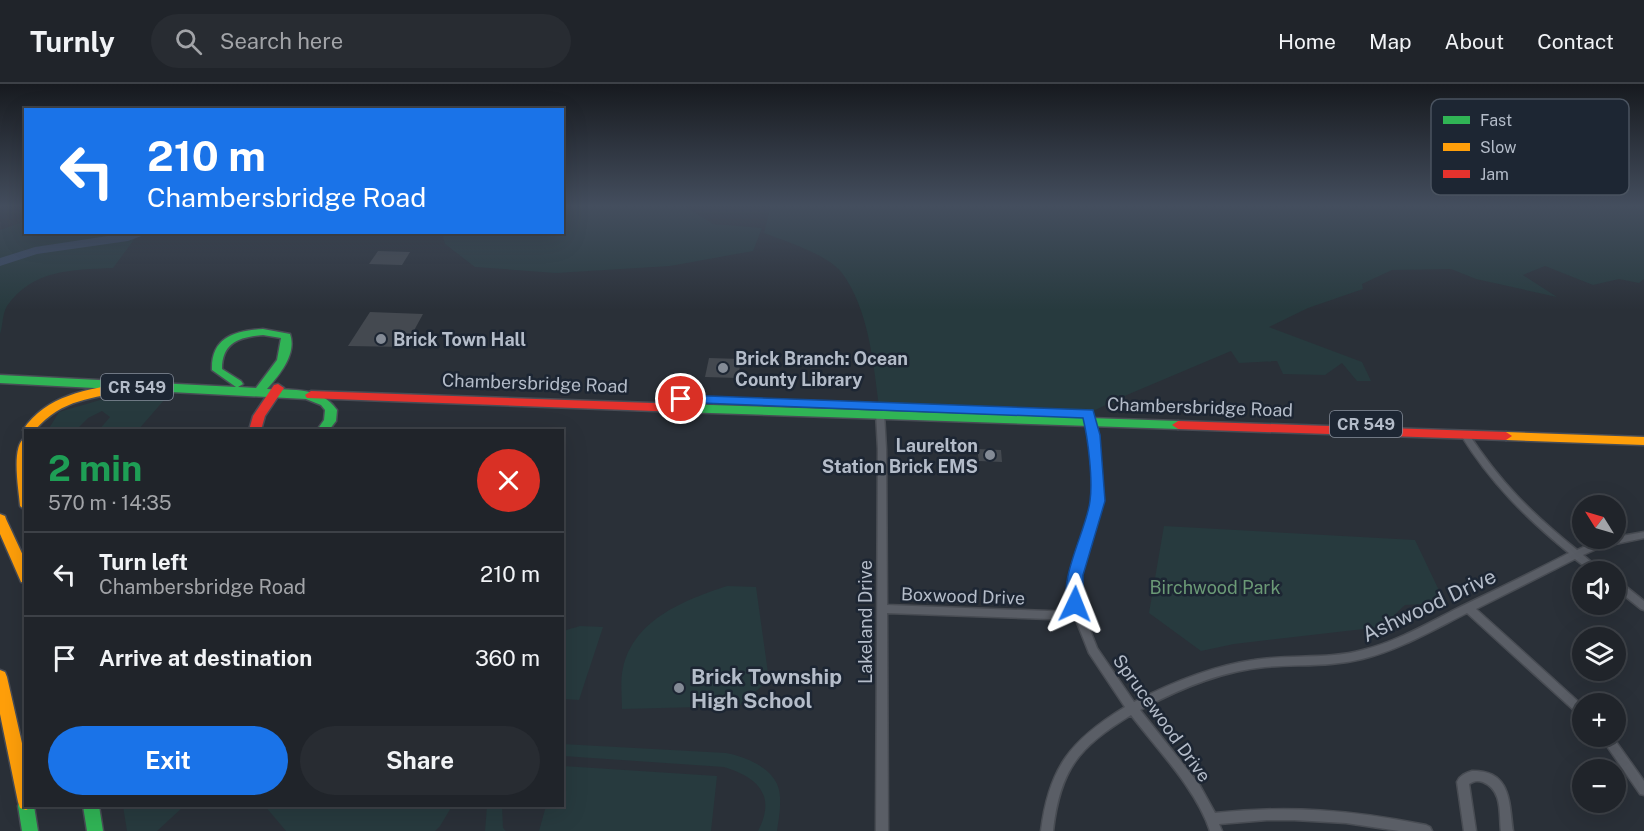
<!DOCTYPE html>
<html lang="en">
<head>
<meta charset="utf-8">
<style>
	:root { --surface:#20242a; --page:#282c32; --text:#f1f3f6; --muted:#a2a4a8; --line:#3d4147; --accent:#1a73e8 }
	body { margin:0; font-family:"Public Sans",sans-serif; background:var(--page); color:var(--text); height:100vh; display:flex; flex-direction:column; font-size:22px; white-space:nowrap }
	* { box-sizing:border-box; margin:0 }
	p { font-size:20px; color:var(--muted) }
	.icon { flex:none; width:33px; height:33px; fill:none; stroke:currentColor; stroke-width:2; stroke-linecap:round; stroke-linejoin:round }
	.map { position:relative; flex:1; overflow:hidden }
	.side { position:absolute; left:24px; top:345px; width:540px; height:378px; display:flex; flex-direction:column; background:var(--surface); border-radius:0px; box-shadow:0 6px 24px #0002,0 0 0 2px var(--line) }
	.side>* { flex:none }
	.guide { position:absolute; left:24px; top:24px; width:540px; height:126px; border-radius:0px; box-shadow:0 6px 24px #0002,0 0 0 2px var(--line); background:#1a73e8; color:#fff; overflow:hidden }
	.needle { width:39px; rotate:307deg }
	.tools { position:absolute; left:1572px; top:411px; display:grid; gap:12px }
	.tools a { display:grid; place-items:center; width:54px; height:54px; border-radius:50%; background:var(--surface); box-shadow:0 6px 24px #0002,0 0 0 2px var(--line); font-size:30px }
	.pin { position:absolute; display:grid; place-items:center; width:51px; height:51px; color:#fff; margin:-26px; border:3px solid #fff; border-radius:50%; box-shadow:0 2px 6px #0007 }
	.me { position:absolute; width:66px; margin:-33px; rotate:2deg; stroke-linejoin:round; filter:drop-shadow(0 0 4px #0008) }
	.turn { display:flex; align-items:center; gap:21px; height:126px; padding:0 24px; font-size:27px }
	.turn .icon { width:78px; height:78px; stroke-width:2.5 }
	.turn b { display:block; font-size:42px; line-height:51px }
	.round { display:grid; place-items:center; flex:none; width:63px; height:63px; border-radius:32px; background:var(--page) }
	.headline { display:flex; align-items:center; justify-content:space-between; height:102px; padding:0 24px }
	h1 { font-size:36px; font-weight:700; line-height:45px; color:#1e9e55 }
	.action { display:flex; gap:12px; margin-top:auto; padding:12px 24px }
	.action a { flex:1; height:69px; border-radius:36px; background:var(--accent); color:#fff; font-size:24px; font-weight:700; line-height:69px; text-align:center }
	.action a+a { background:var(--page); color:var(--text) }
	ul { padding:0; list-style:none }
	li { display:flex; align-items:center; gap:18px; height:84px; padding:0 24px; border-top:2px solid var(--line) }
	li div { flex:1 }
	li b { display:block; font-size:22px }
	li em { font-style:normal }
	header { display:flex; align-items:center; gap:36px; box-sizing:border-box; height:84px; padding:0 30px; background:var(--surface); border-bottom:2px solid var(--line) }
	header strong { font-size:28px }
	nav { display:flex; gap:33px; margin-inline-start:auto; font-size:21px }
	.search { width:420px; height:54px; background:var(--page); display:flex; align-items:center; gap:15px; box-sizing:border-box; padding:0 21px; border-radius:33px; color:var(--muted); font-size:22px }
	.map>svg:first-child { display:block }
	.green { fill:#273a3e }
	.lines { fill:none; stroke-linecap:round; stroke-linejoin:round }
	.river { fill:#384963; fill-rule:evenodd }
	.building { fill:#444950 }
	.street-casing { stroke:#484c53; stroke-width:3 }
	.fast-casing { stroke:#484c55; stroke-width:3 }
	.slow-casing { stroke:#484c55; stroke-width:3 }
	.jam-casing { stroke:#484c55; stroke-width:3 }
	.street { fill:#5a5e66; fill-rule:evenodd }
	.fast { fill:#30b455; fill-rule:evenodd }
	.slow { fill:#ff9f0a; fill-rule:evenodd }
	.jam { fill:#e5322d; fill-rule:evenodd }
	.route { fill:#1a73e8; stroke:#114b97; stroke-width:1.5 }
	.poi-dot { fill:#848b96; stroke:#1d2633; stroke-width:2 }
	.labels { text-anchor:middle; dominant-baseline:central; stroke-width:5; stroke-linejoin:round; paint-order:stroke }
	.shield { fill:#1d2633; stroke:#878f9c; stroke-width:1.5 }
	.shield-label { font-size:16px; font-weight:bold; fill:#b4bcc9 }
	.poi-label { font-size:18px; font-weight:bold; fill:#b4bcc9; stroke:#1d2633; text-anchor:start }
	.street-label { font-size:18px; fill:#b4bcc9; stroke:#1d2633 }
	.park-label { font-size:18px; fill:#6b9a76; stroke:#1d2633 }
	.near-street-label { font-size:21px; fill:#b4bcc9; stroke:#1d2633 }
	.near-poi-label { font-size:21px; font-weight:bold; fill:#b4bcc9; stroke:#1d2633; text-anchor:start }
	.key { fill:#1d2633; stroke:#4a5360; stroke-width:1.5 }
	.key-label { font-size:16px; fill:#b4bcc9 }
</style>
</head>
<body>
<header>
<strong>Turnly</strong>
<div class="search"><svg class="icon" aria-label="search" viewBox="0 0 24 24"><circle cx="10" cy="10" r="6"/><path d="M15 15l6 6"/></svg>Search here</div>
<nav><a>Home</a><a>Map</a><a>About</a><a>Contact</a></nav>
</header>
<div class="map">
<svg width="1644" height="747" viewBox="0 0 1644 747">
	<rect width="100%" height="100%" fill="#2a3038"/>
	<g class="green">
		<polygon points="563,121 683,121 713,140 762,144 753,167 670,182 556,189 475,183 445,160 442,149 562,148"/>
		<path d="M771,121H1644V195L1639,199L1619,195L1593,201L1545,182L1523,191L1557,213L1476,195L1451,185L1392,186L1362,200L1363,205L1308,224L1269,243L1362,278L1371,297H1357L1342,279L1325,291L1283,290L1277,277L1239,279L1231,267L1122,313L1123,320L1110,319L1089,329L879,322C873,278 869,226 842,189C827,170 787,158 764,149Z"/>
		<path d="M25,137L26,148L146,149L136,153L113,184C72,186 33,185 7,222C2,230 3,242 0,250V146Z"/>
		<polygon points="165,315 138,346 99,346 110,333 102,327 88,334 76,346 48,346 59,328 100,316"/>
		<polygon points="1164,442 1415,456 1445,519 1434,525 1423,520 1405,521 1381,543 1234,560 1201,567 1149,529"/>
		<path d="M727,502L756,503L769,596L739,622L622,625C622,612 620,596 623,584C634,535 685,516 727,502Z"/>
		<polygon points="580,542 603,543 579,616 563,615 563,547"/>
		<path d="M562,660L726,669C743,672 769,682 777,700C783,713 779,733 777,747H758C777,711 757,693 724,683L563,672Z"/>
		<polygon points="563,682 717,692 711,747 539,747 546,722 562,722"/>
		<polygon points="123,722 183,722 183,723 157,747 127,747"/>
		<polygon points="265,722 452,722 440,742 435,747 286,747"/>
		<polygon points="487,722 502,722 503,744 506,747 485,747"/>
	</g>
	<g class="lines">
		<polygon class="river" points="134,148 152,148 128,157 37,170 0,182 0,174 35,163"/>
	</g>
	<g class="building">
		<polygon points="378,167 410,168 402,181 369,180"/>
		<polygon points="370,228 423,230 405,263 348,262"/>
		<polygon points="709,274 741,275 738,294 705,293"/>
		<polygon points="977,365 1001,366 1002,378 979,377"/>
	</g>
	<g class="lines">
		<g class="street-casing">
			<g id="street">
				<path d="M880,326L884,329L886,365L887,521L1073,528L1070,521L1071,491L1093,417L1090,351L1085,329L1086,327H1092L1098,351L1101,417L1081,491L1080,521L1097,564L1134,618C1171,599 1212,582 1254,576C1290,570 1327,576 1363,566C1395,558 1425,541 1454,526C1493,507 1531,489 1569,469C1526,434 1490,398 1461,351L1462,349H1468C1500,398 1531,429 1577,466L1599,456L1616,454V453L1644,448V454L1601,463L1583,471L1603,488H1592L1575,475L1476,525L1582,621V632L1578,630L1467,529C1433,546 1399,566 1362,575C1330,583 1298,580 1265,583C1221,587 1179,605 1140,626L1199,700L1215,729C1289,721 1353,726 1426,741L1430,743L1432,747H1399L1346,739L1294,736H1267L1219,740L1222,747H1210C1197,706 1157,665 1131,631C1079,663 1060,685 1053,747H1041C1049,683 1071,656 1125,623L1089,569L1076,536L887,529L888,747H876L878,365L876,329Z"/>
				<polygon points="1616,496 1619,497 1644,517 1644,526 1641,525 1616,505"/>
				<polygon points="1600,652 1612,652 1644,697 1644,711 1640,710"/>
				<path d="M1472,687C1512,686 1509,720 1513,747H1501C1499,730 1503,706 1483,698C1477,696 1474,697 1469,700L1476,747H1464L1457,698C1460,691 1466,689 1472,687Z"/>
			</g>
		</g>
		<g class="fast-casing">
			<g id="fast">
				<path d="M263,245L290,250C297,270 280,290 267,305C293,306 321,303 337,326L336,337L329,346H317L324,336L325,326L321,321L306,315L0,299V291L236,303L212,286C211,253 235,247 263,245ZM263,251L281,254L277,276L256,304L238,303L243,300L241,297L222,285C222,258 240,253 263,251Z"/>
				<polygon points="681,320 1178,337 1184,341 1178,345 681,328 675,324"/>
				<polygon points="26,714 26,722 34,722 38,747 22,747 18,722 20,716"/>
				<polygon points="83,722 99,722 103,747 87,747"/>
			</g>
		</g>
		<g class="slow-casing">
			<g id="slow">
				<path d="M126,299L130,300L132,303L130,306C92,315 63,314 35,346H26V349L23,346C46,311 88,305 126,299Z"/>
				<polygon points="1506,348 1644,353 1644,361 1506,356 1500,352"/>
				<path d="M26,353V427L20,422C19,407 10,360 26,353Z"/>
				<polygon points="0,430 5,432 6,435 26,478 26,499 21,498 0,450"/>
				<polygon points="0,586 5,588 7,593 26,677 26,722 33,722 26,726 20,724 18,718 0,630"/>
			</g>
		</g>
		<g class="jam-casing">
			<g id="jam">
				<polygon points="278,300 284,304 265,332 261,346 249,346 253,332 274,301"/>
				<polygon points="311,307 681,320 687,324 681,328 307,314 305,311"/>
				<polygon points="1178,337 1506,348 1512,352 1506,356 1178,345 1172,341"/>
			</g>
		</g>
		<use href="#street" class="street"/>
		<use href="#fast" class="fast"/>
		<use href="#slow" class="slow"/>
		<use href="#jam" class="jam"/>
	</g>
	<linearGradient id="sky" x2="0" y2="1"><stop stop-color="#171a1f"/><stop offset="0.54" stop-color="#444e5e"/><stop offset="1" stop-color="#444e5e" stop-opacity="0"/></linearGradient>
	<rect width="1644" height="226" fill="url(#sky)"/>
	<path class="route" d="M681,311L1093,326L1100,351L1105,417L1083,491V520L1080,525L1075,527L1069,525C1056,499 1087,445 1090,417C1093,395 1088,355 1083,334L676,318L674,315Z"/>
	<g class="poi-dot">
		<circle cx="381" cy="255" r="6"/>
		<circle cx="723" cy="284" r="6"/>
		<circle cx="990" cy="371" r="6"/>
		<circle cx="679" cy="604" r="6"/>
	</g>
	<g class="labels">
		<g class="shield">
			<rect x="101" y="290" width="72" height="26" rx="4.5"/>
			<rect x="1330" y="327" width="72" height="26" rx="4.5"/>
		</g>
		<g class="shield-label">
			<text x="137" y="303">CR 549</text>
			<text x="1366" y="340">CR 549</text>
		</g>
		<g class="poi-label">
			<text x="393" y="255">Brick Town Hall</text>
			<text x="735" y="274">Brick Branch: Ocean<tspan x="735" dy="21">County Library</tspan></text>
			<text x="978" y="361" text-anchor="end">Laurelton<tspan x="978" dy="21">Station Brick EMS</tspan></text>
		</g>
		<g class="street-label">
			<text transform="translate(535 299) rotate(2)">Chambersbridge Road</text>
			<text transform="translate(1200 323) rotate(2)">Chambersbridge Road</text>
			<text transform="translate(963 512) rotate(2)">Boxwood Drive</text>
			<text transform="translate(865 538) rotate(-90)">Lakeland Drive</text>
			<text transform="translate(1162 634) rotate(54)">Sprucewood Drive</text>
		</g>
		<g class="park-label">
			<text x="1215" y="503">Birchwood Park</text>
		</g>
		<g class="near-street-label">
			<text transform="translate(1429 521) rotate(-25)">Ashwood Drive</text>
		</g>
		<g class="near-poi-label">
			<text x="691" y="592">Brick Township<tspan x="691" dy="24">High School</tspan></text>
		</g>
	</g>
	<rect x="1431" y="15" width="198" height="96" rx="9" class="key"/>
	<rect x="1443" y="32" width="27" height="8" fill="#30b455"/>
	<rect x="1443" y="59" width="27" height="8" fill="#ff9f0a"/>
	<rect x="1443" y="86" width="27" height="8" fill="#e5322d"/>
	<g class="key-label">
		<text x="1480" y="42">Fast</text>
		<text x="1480" y="69">Slow</text>
		<text x="1480" y="96">Jam</text>
	</g>
</svg>
<div class="tools">
<a><svg class="needle" viewBox="-14 -14 28 28"><path d="M0-13l5 13h-10z" fill="#e53935"/><path d="M0 13l5-13h-10z" fill="#a2a4a8"/></svg></a>
<a><svg class="icon" aria-label="sound" viewBox="0 0 24 24"><path d="M4 9h4l5-4v14l-5-4H4zM17 9q2 3 0 6"/></svg></a>
<a><svg class="icon" aria-label="layers" viewBox="0 0 24 24"><path d="M12 4l9 5-9 5-9-5zM3 14l9 5 9-5"/></svg></a>
<a>+</a>
<a>−</a>
</div>
<div class="pin" style="left:681px;top:315px;background:#d93025"><svg class="icon" aria-label="arrive" viewBox="0 0 24 24"><path d="M6 21V4h12l-3 4 3 4H6"/></svg></div>
<svg class="me" style="left:1075px;top:520px" viewBox="-20 -20 40 40"><path d="M0-17L14 15 0 8-14 15z" fill="#1a73e8" stroke="#fff" stroke-width="4"/></svg>
<div class="guide">
<div class="turn"><svg class="icon" aria-label="left" viewBox="0 0 24 24"><path d="M17 20v-9H6M10 6l-5 5 5 5"/></svg><div><b>210 m</b>Chambersbridge Road</div></div>
</div>
<section class="side">
<div class="headline"><div><h1>2 min</h1><p>570 m · 14:35</p></div><a class="round" style="background:#d93025;color:#fff"><svg class="icon" aria-label="close" viewBox="0 0 24 24"><path d="M6 6l12 12M18 6L6 18"/></svg></a></div>
<ul>
<li><svg class="icon" aria-label="left" viewBox="0 0 24 24"><path d="M17 20v-9H6M10 6l-5 5 5 5"/></svg><div><b>Turn left</b><p>Chambersbridge Road</p></div><em>210 m</em></li>
<li><svg class="icon" aria-label="arrive" viewBox="0 0 24 24"><path d="M6 21V4h12l-3 4 3 4H6"/></svg><div><b>Arrive at destination</b></div><em>360 m</em></li>
</ul>
<div class="action"><a>Exit</a><a>Share</a></div>
</section>
</div>
</body>
</html>
